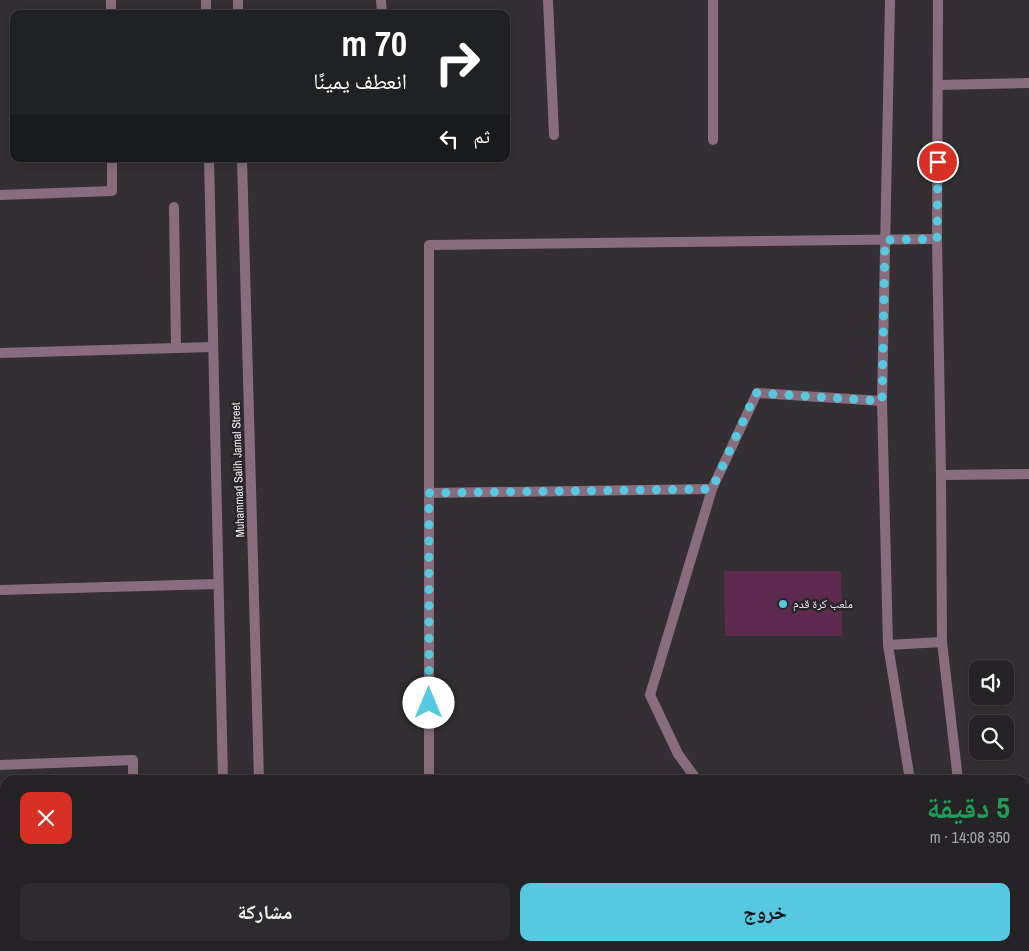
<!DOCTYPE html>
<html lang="ar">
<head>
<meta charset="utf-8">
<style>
	:root { --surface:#262326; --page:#2e2b2e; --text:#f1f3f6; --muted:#a4a4a7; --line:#424043; --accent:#56c9e1 }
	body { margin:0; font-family:"Archivo Narrow","Noto Naskh Arabic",sans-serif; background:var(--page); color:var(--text); direction:rtl; height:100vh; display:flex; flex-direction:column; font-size:19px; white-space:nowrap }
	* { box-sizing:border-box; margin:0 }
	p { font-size:16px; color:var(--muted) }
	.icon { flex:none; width:28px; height:28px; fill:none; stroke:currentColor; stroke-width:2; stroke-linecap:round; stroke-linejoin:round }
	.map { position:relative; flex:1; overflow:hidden; direction:ltr }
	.panel { position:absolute; left:0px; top:775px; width:1030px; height:176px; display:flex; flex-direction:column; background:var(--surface); border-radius:15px 15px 0 0; box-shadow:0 2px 12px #0003,0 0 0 1px var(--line); direction:rtl }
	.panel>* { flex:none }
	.banner { position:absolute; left:10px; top:10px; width:500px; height:152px; border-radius:10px; box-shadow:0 2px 12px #0003,0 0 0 1px var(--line); direction:rtl; background:#202124; color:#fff; overflow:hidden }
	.tools { position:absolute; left:969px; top:660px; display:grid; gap:10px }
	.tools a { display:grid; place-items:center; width:45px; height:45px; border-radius:10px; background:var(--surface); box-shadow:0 2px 12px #0003,0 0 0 1px var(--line); font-size:25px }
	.pin { position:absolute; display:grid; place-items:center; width:42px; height:42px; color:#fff; margin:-21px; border:2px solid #fff; border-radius:50%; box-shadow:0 1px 5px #0007 }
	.me { position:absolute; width:55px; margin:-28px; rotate:0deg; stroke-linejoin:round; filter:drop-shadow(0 0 4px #0008) }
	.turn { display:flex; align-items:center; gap:18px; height:105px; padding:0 20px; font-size:22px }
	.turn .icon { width:65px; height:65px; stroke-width:2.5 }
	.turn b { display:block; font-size:35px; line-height:42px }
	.then { display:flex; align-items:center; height:48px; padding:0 20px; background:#0003; gap:10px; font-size:19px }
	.round { display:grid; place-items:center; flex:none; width:52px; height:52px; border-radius:10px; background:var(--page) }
	.head { display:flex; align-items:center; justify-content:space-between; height:85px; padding:0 20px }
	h1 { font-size:30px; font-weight:700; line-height:38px; color:#1e9e55 }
	.cta { display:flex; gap:10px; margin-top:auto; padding:10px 20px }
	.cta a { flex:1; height:58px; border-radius:10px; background:var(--accent); color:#111; font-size:20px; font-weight:700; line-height:58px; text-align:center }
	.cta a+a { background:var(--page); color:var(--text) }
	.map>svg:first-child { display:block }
	.green { fill:#5e2a4f }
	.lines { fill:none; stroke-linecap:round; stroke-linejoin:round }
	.minor { stroke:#896d7f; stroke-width:10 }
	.tertiary { stroke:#896d7f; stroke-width:10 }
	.route { stroke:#56c9e1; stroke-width:9; stroke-dasharray:0 16.2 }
	.poi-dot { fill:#56c9e1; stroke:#292528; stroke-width:2 }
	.labels { text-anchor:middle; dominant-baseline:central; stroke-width:5; stroke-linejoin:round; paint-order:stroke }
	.street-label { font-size:12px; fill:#eae7e9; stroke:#292528 }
	.poi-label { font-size:12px; fill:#eae7e9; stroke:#292528; text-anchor:start }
</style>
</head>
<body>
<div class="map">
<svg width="1029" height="951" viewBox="0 0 1029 951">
	<rect width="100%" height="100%" fill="#332f32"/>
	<polygon class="green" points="724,571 841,571 842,636 725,636"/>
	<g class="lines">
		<g class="minor">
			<polyline points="111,0 111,14"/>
			<polyline points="381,0 382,14"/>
			<polyline points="548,0 554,135"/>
			<polyline points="713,0 713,140"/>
			<polyline points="890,0 882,401 888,645 910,780"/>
			<polyline points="938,0 937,239 941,475 942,642 958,780"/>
			<polyline points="938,85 1029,83"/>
			<polyline points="0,195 112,191 112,159"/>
			<polyline points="174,207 176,348"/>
			<polyline points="0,353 213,347"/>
			<polyline points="941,475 1029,474"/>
			<polyline points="429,493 712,489"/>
			<polyline points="0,590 218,584"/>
			<polyline points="888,645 942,642"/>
			<polyline points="0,765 133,760 133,780"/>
			<polyline points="429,780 429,245 937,239"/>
			<polyline points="697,780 678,754 650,695 712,489 757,393 882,401"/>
			<polyline points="1025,818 1029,818"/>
			<polyline points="0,931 5,931"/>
			<polyline points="837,946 841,951"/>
			<polyline points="938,946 938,951"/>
			<polyline points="995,946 996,951"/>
			<polyline points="429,951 429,946"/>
		</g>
		<g class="tertiary">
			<polyline points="206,0 206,14"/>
			<polyline points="238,0 238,14"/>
			<polyline points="209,159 223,780"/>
			<polyline points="242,159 259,780"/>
			<polyline points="227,946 227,951"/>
			<polyline points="264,946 264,951"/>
		</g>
	</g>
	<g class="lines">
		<polyline class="route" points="429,703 429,493 712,489 756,393 882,401 885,240 937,239 938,162"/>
	</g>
	<circle class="poi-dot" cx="783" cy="604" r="5"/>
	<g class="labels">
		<g class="street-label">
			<text transform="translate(238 470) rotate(-92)">Muhammad Salih Jamal Street</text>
		</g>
		<g class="poi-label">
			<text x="793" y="604">ملعب كرة قدم</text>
		</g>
	</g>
</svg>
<div class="tools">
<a><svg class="icon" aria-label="sound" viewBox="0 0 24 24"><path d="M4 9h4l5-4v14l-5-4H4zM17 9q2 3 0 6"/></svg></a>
<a><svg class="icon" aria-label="search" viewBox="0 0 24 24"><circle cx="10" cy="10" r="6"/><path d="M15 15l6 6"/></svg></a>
</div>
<div class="pin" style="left:938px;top:162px;background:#d93025"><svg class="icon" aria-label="arrive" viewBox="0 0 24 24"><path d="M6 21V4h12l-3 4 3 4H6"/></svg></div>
<svg class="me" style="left:429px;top:703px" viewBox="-20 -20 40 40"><circle r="19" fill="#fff"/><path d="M0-13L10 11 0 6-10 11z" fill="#56c9e1"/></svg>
<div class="banner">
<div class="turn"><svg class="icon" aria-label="right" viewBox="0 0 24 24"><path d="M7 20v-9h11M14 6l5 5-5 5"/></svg><div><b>70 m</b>انعطف يمينًا</div></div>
<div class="then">ثم<svg class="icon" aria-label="left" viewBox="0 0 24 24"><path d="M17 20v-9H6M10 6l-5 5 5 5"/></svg></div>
</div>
<section class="panel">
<div class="head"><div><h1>5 دقيقة</h1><p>350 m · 14:08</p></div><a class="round" style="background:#d93025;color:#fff"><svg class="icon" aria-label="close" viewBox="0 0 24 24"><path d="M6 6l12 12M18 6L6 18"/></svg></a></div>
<div class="cta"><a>خروج</a><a>مشاركة</a></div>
</section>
</div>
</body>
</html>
